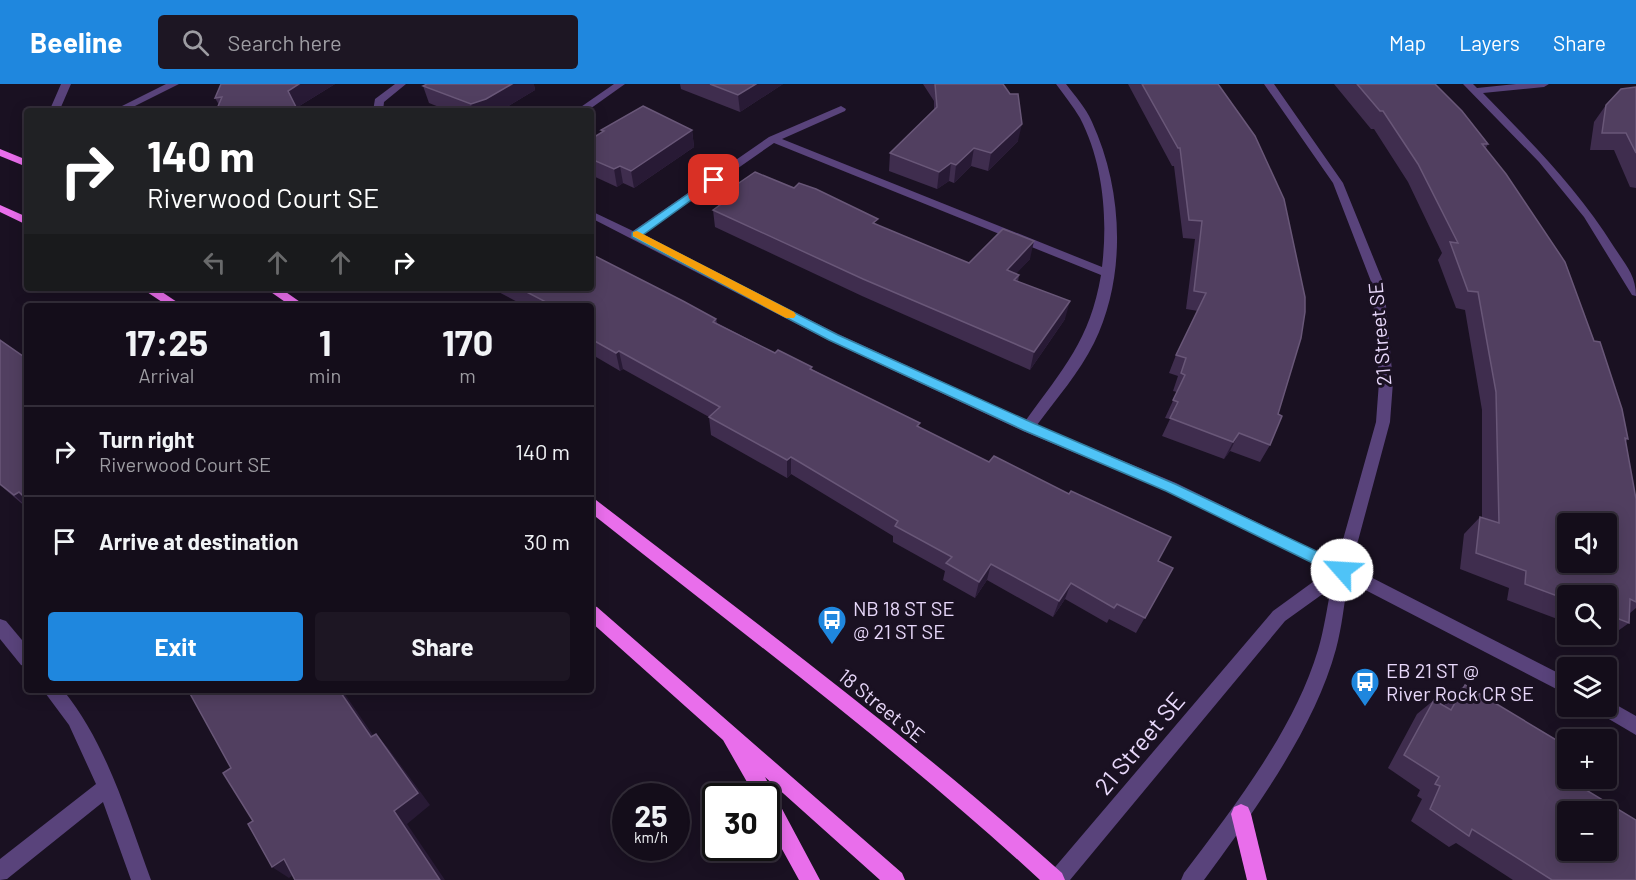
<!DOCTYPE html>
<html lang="en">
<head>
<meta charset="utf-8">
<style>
	:root { --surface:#140d1a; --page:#1d1623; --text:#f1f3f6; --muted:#9d9ca2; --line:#332d39; --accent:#1f87de }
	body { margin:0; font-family:Barlow,sans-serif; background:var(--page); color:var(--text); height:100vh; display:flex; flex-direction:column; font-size:22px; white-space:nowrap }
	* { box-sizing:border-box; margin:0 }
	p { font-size:20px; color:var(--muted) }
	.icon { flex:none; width:33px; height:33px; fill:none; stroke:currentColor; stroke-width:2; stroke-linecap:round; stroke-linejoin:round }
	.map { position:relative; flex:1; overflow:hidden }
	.side { position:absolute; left:24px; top:219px; width:570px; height:390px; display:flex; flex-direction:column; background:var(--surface); border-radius:6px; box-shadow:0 3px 15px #0003,0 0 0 2px var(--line) }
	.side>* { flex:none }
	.top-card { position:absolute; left:24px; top:24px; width:570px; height:183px; border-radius:6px; box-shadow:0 3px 15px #0003,0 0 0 2px var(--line); background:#202124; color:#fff; overflow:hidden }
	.tools { position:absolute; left:1557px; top:429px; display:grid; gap:12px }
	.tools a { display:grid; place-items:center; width:60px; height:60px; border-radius:6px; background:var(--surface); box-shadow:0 3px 15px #0003,0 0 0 2px var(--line); font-size:30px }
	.speed { position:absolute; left:612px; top:699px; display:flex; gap:12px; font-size:30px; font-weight:700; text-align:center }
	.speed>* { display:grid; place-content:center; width:78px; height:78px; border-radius:50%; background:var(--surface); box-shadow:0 3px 15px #0003,0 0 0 2px var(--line); line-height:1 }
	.speed small { font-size:15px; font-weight:400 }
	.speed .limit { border:3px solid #111; border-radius:9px; background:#fff; color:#111 }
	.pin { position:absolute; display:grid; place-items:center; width:51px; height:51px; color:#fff; margin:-26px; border-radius:12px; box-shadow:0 3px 9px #0006 }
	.me { position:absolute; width:66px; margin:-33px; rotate:296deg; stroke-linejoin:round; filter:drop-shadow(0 0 4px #0008) }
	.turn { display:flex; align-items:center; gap:21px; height:126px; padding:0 24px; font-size:27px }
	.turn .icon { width:78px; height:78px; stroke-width:2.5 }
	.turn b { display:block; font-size:42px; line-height:51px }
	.lanes { display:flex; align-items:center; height:57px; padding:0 24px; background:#0003; justify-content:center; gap:30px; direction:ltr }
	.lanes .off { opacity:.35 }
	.eta { display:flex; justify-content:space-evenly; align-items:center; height:102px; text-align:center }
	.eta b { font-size:36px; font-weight:700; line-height:42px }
	.cta { display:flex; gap:12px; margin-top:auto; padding:12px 24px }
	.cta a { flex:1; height:69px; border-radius:6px; background:var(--accent); color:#fff; font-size:24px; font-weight:700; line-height:69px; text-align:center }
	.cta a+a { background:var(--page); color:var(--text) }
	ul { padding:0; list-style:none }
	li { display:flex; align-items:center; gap:18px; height:90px; padding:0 24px; border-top:2px solid var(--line) }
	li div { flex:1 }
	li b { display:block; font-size:22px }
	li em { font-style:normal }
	header { display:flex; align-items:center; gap:36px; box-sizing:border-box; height:84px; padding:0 30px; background:var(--accent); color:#fff }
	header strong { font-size:28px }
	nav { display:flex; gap:33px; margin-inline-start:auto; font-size:21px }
	.search { width:420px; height:54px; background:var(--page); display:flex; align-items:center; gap:15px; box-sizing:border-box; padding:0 21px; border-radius:6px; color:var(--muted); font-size:22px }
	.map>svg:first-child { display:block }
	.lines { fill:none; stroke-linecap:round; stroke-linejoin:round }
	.minor { fill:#59437b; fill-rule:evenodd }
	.major { fill:#e96eeb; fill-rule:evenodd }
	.wall { fill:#3f2d4e }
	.shaded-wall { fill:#281a35 }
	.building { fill:#513f60; stroke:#695778; stroke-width:1.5; fill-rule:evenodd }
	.route { fill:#4fc3f7; stroke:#337fa1; stroke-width:1.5 }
	.slow { fill:#f59e0b }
	.labels { text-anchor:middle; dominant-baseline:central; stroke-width:6; stroke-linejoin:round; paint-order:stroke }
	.street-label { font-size:20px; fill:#e8d8fa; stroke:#1a1122 }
	.poi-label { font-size:20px; fill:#e8d8fa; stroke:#1a1122; text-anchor:start }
	.near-street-label { font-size:24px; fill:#e8d8fa; stroke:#1a1122 }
</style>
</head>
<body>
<header>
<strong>Beeline</strong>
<div class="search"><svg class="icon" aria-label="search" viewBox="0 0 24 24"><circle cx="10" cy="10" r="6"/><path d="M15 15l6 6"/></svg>Search here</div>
<nav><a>Map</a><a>Layers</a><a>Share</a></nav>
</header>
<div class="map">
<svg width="1636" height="796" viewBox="0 0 1636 796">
	<rect width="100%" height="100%" fill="#1a1122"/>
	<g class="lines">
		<g class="minor">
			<polygon points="61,0 71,0 61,23 62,27 52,27 51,23"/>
			<polygon points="166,0 179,0 125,27 112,27"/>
			<polygon points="395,0 406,0 384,18 383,27 373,27 375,15"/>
			<polygon points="614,0 625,0 587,27 575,27"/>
			<path d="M1056,0H1066C1075,12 1086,24 1092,38C1123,105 1127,192 1094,259C1079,289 1057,314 1037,341L1176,399L1337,477L1376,338L1379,298L1372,200L1333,99L1264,0H1274L1343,99L1384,200L1393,298L1390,338L1351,483L1568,594V611L1348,497C1344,520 1342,543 1336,565C1314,646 1253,729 1204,796H1181L1184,789C1234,723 1294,646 1318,566C1324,546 1327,524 1331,504L1285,537L1070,796H1047L1050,789L1273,527L1328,487L1166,407L1023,347L828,256L591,134V127L633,147L769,53L841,22L846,25L845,27L782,55L1102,183C1108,134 1103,78 1080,34C1073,22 1064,11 1056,0ZM774,59L1101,191C1090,256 1063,285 1026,336L838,250L642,151Z"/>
			<path d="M1463,0H1473L1477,4L1516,0H1549L1544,3L1483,9C1531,58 1578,105 1614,163C1625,180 1636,191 1636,212L1632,211L1584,133L1539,78Z"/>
			<polygon points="0,535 6,537 27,562 27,583 21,581 0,555"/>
			<path d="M43,606H63C107,660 127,731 151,796H131L103,718L7,795L0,796V775L96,700L69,641Z"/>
			<polygon points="1606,615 1636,632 1636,651 1597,628 1594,622 1606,622"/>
		</g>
		<g class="major">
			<polygon points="0,65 27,76 27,83 0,72"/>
			<polygon points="0,121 27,133 27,141 0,128"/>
			<polygon points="141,204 156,204 183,222 168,222"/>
			<polygon points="265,204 280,204 306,222 291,222"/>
			<path d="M591,414L596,416C753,537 914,656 1062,789L1065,796H1040C898,665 742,549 591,429Z"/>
			<polygon points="591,521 597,523 902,789 905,796 880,796 765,693 820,796 799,796 766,736 766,712 755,712 723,656 591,538"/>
			<polygon points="1241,720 1248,723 1251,730 1267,796 1247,796 1231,730 1234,723"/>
		</g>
	</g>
	<g class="wall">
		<polygon points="221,0 335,0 296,24 219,21 215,14"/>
		<polygon points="680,0 783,0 740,28 681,5"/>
		<polygon points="923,0 1003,0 1018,57 988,87 971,82 954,99 949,97 937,105 889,87 890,69 934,26 934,17"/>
		<polygon points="1128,0 1218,0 1278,330 1270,361 1260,378 1230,367 1224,375 1162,352 1170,335 1165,334 1177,308 1173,307 1178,292 1169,289 1176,271 1198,227 1186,225 1195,155 1183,154 1174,82 1172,82"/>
		<polygon points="1334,0 1435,0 1488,60 1486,64 1628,355 1625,358 1636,415 1636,524 1630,529 1629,539 1608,554 1599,550 1606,550 1606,512 1568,512 1568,539 1507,516 1509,504 1460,485 1464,450 1480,433 1482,434 1482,326 1465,226 1456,224 1438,176 1442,169 1408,98 1374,45 1371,45"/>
		<polygon points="534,1 535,6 500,27 449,27 429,19 423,2"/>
		<polygon points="1636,3 1636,104 1630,103 1614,66 1590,66 1594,38 1606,21"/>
		<polygon points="601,46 692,46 694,63 634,104 623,99 617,103 591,91 591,55 602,48"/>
		<polygon points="717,114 878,141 969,179 1030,175 1016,189 1019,191 1018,198 1065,235 1030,286 862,212 715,143 713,126 718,122"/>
		<polygon points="491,204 591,204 716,235 717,239 775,269 812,285 919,343 1158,477 1173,484 1136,549 1109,535 1107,539 1065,515 1053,533 987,496 975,514 943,496 945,487 893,458 893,452 791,390 787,394 711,351 709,333 623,285 620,287 591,270 591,222 525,222"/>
		<polygon points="0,256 27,275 27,424 0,401"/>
		<polygon points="1465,601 1586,706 1636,796 1513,796 1456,759 1449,763 1411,737 1422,715 1417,712 1420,706 1388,684 1417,630 1434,616 1444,622 1447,615"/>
	</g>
	<g class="shaded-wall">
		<polygon points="299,0 335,0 296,24 288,7"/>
		<polygon points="512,0 534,0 534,1 535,6 500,27 473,27 471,20"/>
		<polygon points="756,0 783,0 740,28 738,11"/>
		<polygon points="1022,40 1018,57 988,87 991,69"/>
		<polygon points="692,46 694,63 634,104 631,87"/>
		<polygon points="974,64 971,82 954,99 956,81"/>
		<polygon points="951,79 949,97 937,105 939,88"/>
		<polygon points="620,82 623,99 617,103 614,85"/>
		<polygon points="1034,157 1030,175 1004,203 1007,186"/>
		<polygon points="1070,217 1065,235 1030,286 1034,268"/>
		<polygon points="619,267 623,285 620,287 616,269"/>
		<polygon points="1239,349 1230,367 1224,375 1233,358"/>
		<polygon points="791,373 791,390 787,394 787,376"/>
		<polygon points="19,408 27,416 27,423 14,411"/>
		<polygon points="991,480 987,496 975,514 979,498"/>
		<polygon points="1071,499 1065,515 1053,533 1059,517"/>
		<polygon points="339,606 342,606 384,667 371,653"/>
		<polygon points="376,650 388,664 430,721 407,740 445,796 440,796 394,727"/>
		<polygon points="284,775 300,786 289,794 272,783"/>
	</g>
	<g class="building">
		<polygon points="221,0 299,0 288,7 298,27 216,27 222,13 215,14"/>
		<polygon points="427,0 512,0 486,15 471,20 423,2"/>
		<polygon points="710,0 756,0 738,11"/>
		<polygon points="935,0 1003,0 1010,10 1018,10 1022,40 991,69 974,64 956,81 951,79 939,88 890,69 937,23"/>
		<polygon points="1142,0 1218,0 1255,52 1284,115 1305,213 1305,228 1301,254 1278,330 1282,332 1270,361 1239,349 1233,358 1170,334 1178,318 1173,316 1185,291 1181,289 1186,274 1176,271 1206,209 1194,207 1202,137 1189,136 1180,64 1178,64"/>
		<path d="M1357,0H1435L1462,27L1488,60H1482L1506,90L1565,178L1594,257L1600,258L1622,325L1628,355L1625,354L1636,415V518L1630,515L1629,539L1606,530V512H1568V516L1525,500L1526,487L1476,469L1480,433L1499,439L1496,308L1478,208L1468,207L1450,158L1458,159L1418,80L1383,27H1380ZM1568,440H1606V478H1568Z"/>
		<polygon points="1636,3 1636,69 1626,49 1602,49 1606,21 1621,5"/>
		<polygon points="643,22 692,46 631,87 620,82 614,85 591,75 591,55 604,47 601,46"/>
		<polygon points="755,88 794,104 799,99 816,105 878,135 873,139 969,179 1003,145 1034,157 1007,186 1019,191 1014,196 1070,217 1034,268 863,195 713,126 724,118 717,114"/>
		<polygon points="591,170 683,217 716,235 713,238 775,269 778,266 812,283 810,285 920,339 917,342 989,378 994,372 1069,410 1071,407 1171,453 1158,477 1173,484 1145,534 1117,520 1114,524 1071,499 1059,517 991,480 979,498 946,479 952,473 895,442 898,437 791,373 787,376 709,333 720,323 619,267 616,269 591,255 591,222 547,222 545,221 548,219 519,204 591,204"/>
		<polygon points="0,256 27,275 27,416 19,408 14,411 0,400"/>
		<path d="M1465,601L1568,663V694H1590L1586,706L1636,736V796H1552L1472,745L1469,752L1430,725L1440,702L1435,700L1439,693L1404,671L1434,616L1451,626ZM1568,728H1606V766H1568Z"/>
		<polygon points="188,606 339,606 371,653 376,650 418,709 394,727 440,796 295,796 284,775 272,783 248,740 253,737 223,689 231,684"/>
	</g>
	<polygon class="route" points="711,94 719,96 643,151 838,251 1033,339 1175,400 1348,482 1350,486 1348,491 1342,492 1337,491 1166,407 1023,346 829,256 632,153 632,149"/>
	<polygon class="slow" points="637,147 794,228 796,231 794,234 786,234 633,152 633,148"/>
	<defs>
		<g id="bus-pin" transform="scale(1.5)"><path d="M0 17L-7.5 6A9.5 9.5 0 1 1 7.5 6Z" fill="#1f87de" stroke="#1a1122"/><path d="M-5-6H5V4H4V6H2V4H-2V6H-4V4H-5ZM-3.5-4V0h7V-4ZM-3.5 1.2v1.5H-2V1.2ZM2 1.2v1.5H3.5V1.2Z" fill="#fff"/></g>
	</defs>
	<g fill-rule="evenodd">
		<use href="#bus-pin" x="832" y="536"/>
		<use href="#bus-pin" x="1365" y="598"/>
	</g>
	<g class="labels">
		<g class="street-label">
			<text transform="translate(1379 250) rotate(-95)">21 Street SE</text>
			<text transform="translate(882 621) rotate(39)">18 Street SE</text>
		</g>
		<g class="poi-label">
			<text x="853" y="524">NB 18 ST SE<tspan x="853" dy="23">@ 21 ST SE</tspan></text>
			<text x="1386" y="586">EB 21 ST @<tspan x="1386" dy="23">River Rock CR SE</tspan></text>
		</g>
		<g class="near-street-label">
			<text transform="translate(1139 659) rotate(-50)">21 Street SE</text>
		</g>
	</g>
</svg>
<div class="tools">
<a><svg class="icon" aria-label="sound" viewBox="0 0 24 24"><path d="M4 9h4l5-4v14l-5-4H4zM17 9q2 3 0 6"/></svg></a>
<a><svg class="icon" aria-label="search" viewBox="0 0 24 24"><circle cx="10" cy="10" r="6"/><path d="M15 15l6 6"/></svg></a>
<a><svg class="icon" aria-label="layers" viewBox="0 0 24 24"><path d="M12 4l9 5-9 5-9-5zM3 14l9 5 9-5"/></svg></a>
<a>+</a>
<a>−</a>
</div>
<div class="speed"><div>25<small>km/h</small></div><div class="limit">30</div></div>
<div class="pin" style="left:714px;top:96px;background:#d93025"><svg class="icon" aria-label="arrive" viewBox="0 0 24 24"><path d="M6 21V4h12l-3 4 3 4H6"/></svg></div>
<svg class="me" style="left:1342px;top:486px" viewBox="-20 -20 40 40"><circle r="19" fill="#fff"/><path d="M0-13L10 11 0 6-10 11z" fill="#4fc3f7"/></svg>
<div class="top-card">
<div class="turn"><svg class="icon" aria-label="right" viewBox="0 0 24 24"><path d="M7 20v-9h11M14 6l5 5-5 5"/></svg><div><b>140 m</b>Riverwood Court SE</div></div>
<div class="lanes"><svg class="icon off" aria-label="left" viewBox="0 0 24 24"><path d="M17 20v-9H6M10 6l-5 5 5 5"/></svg><svg class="icon off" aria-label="ahead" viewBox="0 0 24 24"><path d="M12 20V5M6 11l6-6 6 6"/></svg><svg class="icon off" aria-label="ahead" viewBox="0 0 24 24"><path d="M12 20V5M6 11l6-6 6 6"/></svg><svg class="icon" aria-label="right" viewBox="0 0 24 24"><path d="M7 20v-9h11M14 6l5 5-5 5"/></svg></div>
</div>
<section class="side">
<div class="eta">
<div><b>17:25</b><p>Arrival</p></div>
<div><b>1</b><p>min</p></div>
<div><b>170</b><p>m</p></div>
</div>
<ul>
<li><svg class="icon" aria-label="right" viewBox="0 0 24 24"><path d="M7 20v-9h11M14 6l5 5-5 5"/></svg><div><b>Turn right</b><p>Riverwood Court SE</p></div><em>140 m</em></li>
<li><svg class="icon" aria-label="arrive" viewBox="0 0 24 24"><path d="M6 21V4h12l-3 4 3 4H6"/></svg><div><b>Arrive at destination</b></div><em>30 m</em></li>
</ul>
<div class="cta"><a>Exit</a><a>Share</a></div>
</section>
</div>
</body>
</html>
